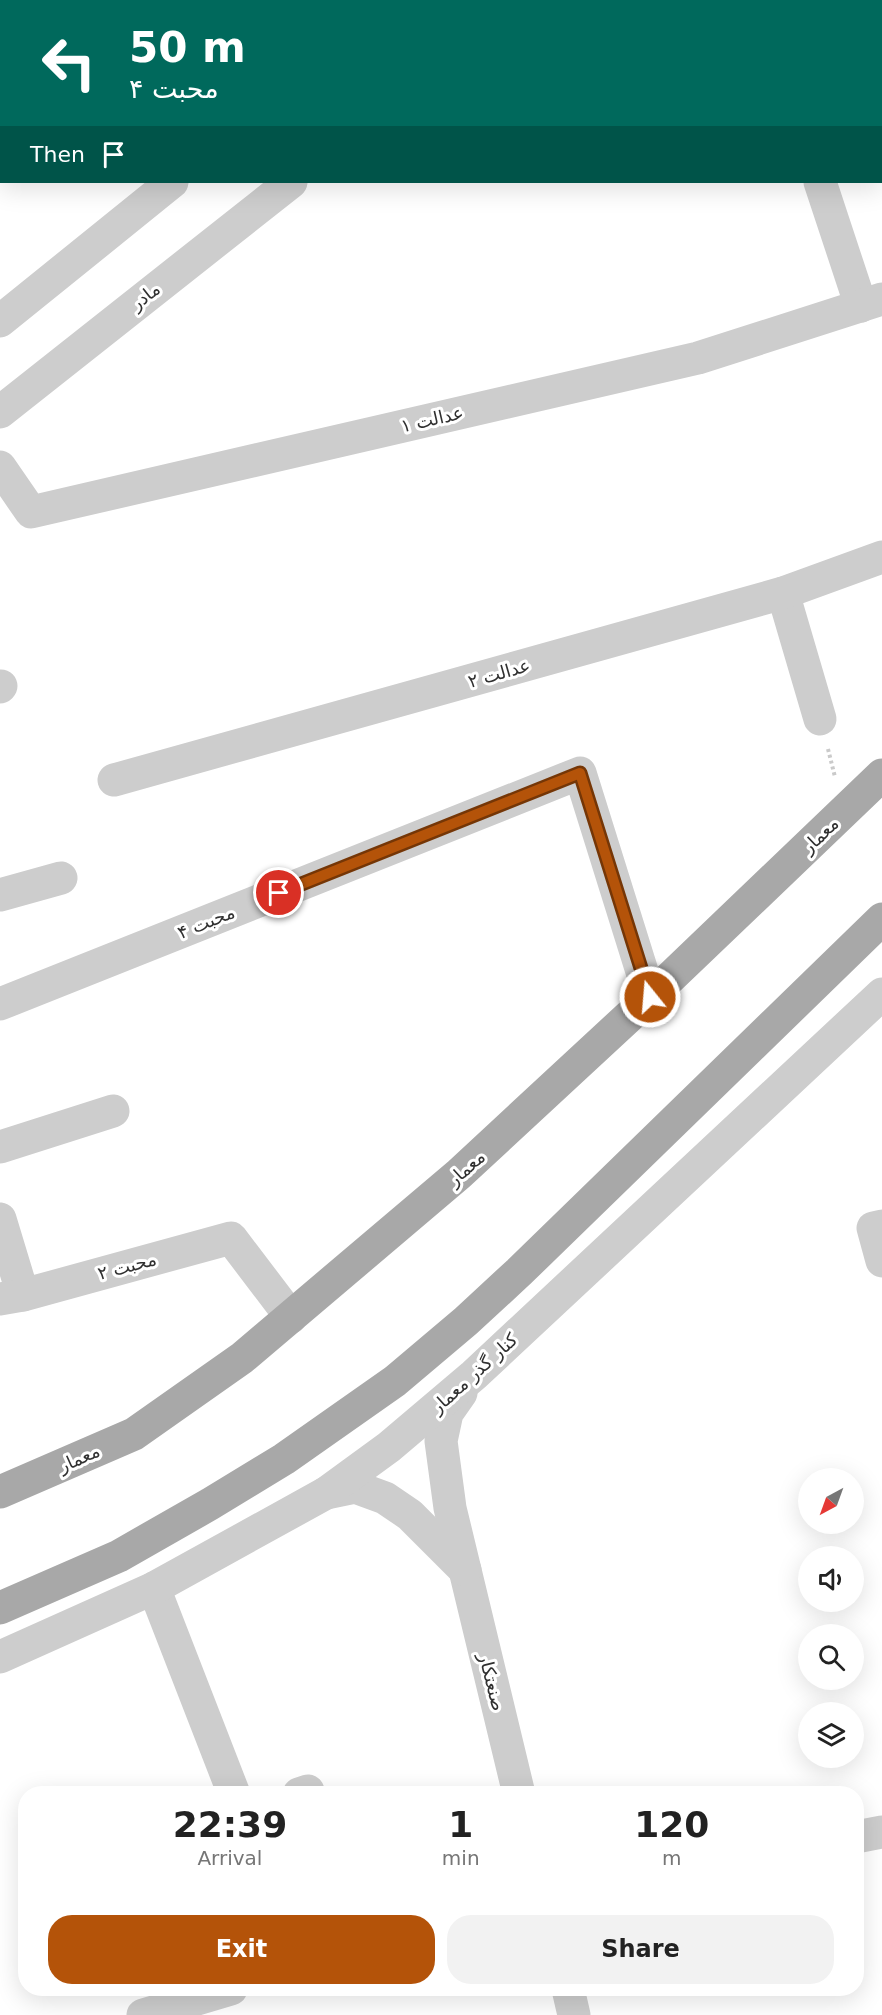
<!DOCTYPE html>
<html lang="en">
<head>
<meta charset="utf-8">
<style>
	:root { --surface:#fff; --page:#f2f2f2; --text:#222; --muted:#767676; --accent:#b45309 }
	body { margin:0; font-family:"DejaVu Sans",Cairo,sans-serif; background:var(--page); color:var(--text); height:100vh; display:flex; flex-direction:column; font-size:22px; white-space:nowrap }
	* { box-sizing:border-box; margin:0 }
	p { font-size:20px; color:var(--muted) }
	.icon { flex:none; width:33px; height:33px; fill:none; stroke:currentColor; stroke-width:2; stroke-linecap:round; stroke-linejoin:round }
	.map { position:relative; flex:1; overflow:hidden }
	.panel { position:absolute; left:18px; top:1786px; width:846px; height:210px; display:flex; flex-direction:column; background:var(--surface); border-radius:24px; box-shadow:0 6px 24px #0002 }
	.panel>* { flex:none }
	.banner { position:absolute; left:0px; top:0px; width:882px; height:183px; box-shadow:0 6px 24px #0002; background:#00695c; color:#fff; overflow:hidden }
	.needle { width:39px; rotate:221deg }
	.fabs { position:absolute; left:798px; top:1468px; display:grid; gap:12px }
	.fabs a { display:grid; place-items:center; width:66px; height:66px; border-radius:50%; background:var(--surface); box-shadow:0 6px 24px #0002; font-size:30px }
	.pin { position:absolute; display:grid; place-items:center; width:51px; height:51px; color:#fff; margin:-26px; border:3px solid #fff; border-radius:50%; box-shadow:0 2px 6px #0007 }
	.me { position:absolute; width:66px; margin:-33px; rotate:343deg; stroke-linejoin:round; filter:drop-shadow(0 0 4px #0008) }
	.turn { display:flex; align-items:center; gap:21px; height:126px; padding:0 30px; font-size:27px }
	.turn .icon { width:78px; height:78px; stroke-width:2.5 }
	.turn b { display:block; font-size:42px; line-height:51px }
	.then { display:flex; align-items:center; height:57px; padding:0 30px; background:#0003; gap:12px; font-size:22px }
	.eta { display:flex; justify-content:space-evenly; align-items:center; height:102px; text-align:center }
	.eta b { font-size:36px; font-weight:600; line-height:42px }
	.action { display:flex; gap:12px; margin-top:auto; padding:12px 30px }
	.action a { flex:1; height:69px; border-radius:24px; background:var(--accent); color:#fff; font-size:24px; font-weight:600; line-height:69px; text-align:center }
	.action a+a { background:var(--page); color:var(--text) }
	.map>svg:first-child { display:block }
	.lines { fill:none; stroke-linecap:round; stroke-linejoin:round }
	.path { stroke:#cacaca; stroke-width:4; stroke-dasharray:3 3; stroke-linecap:butt }
	.minor { stroke:#cdcdcd; stroke-width:33 }
	.major { stroke:#a8a8a8; stroke-width:33 }
	.route-casing { stroke:#753606; stroke-width:15 }
	.route { stroke:#b45309; stroke-width:10 }
	.labels { text-anchor:middle; dominant-baseline:central; stroke-width:6; stroke-linejoin:round; paint-order:stroke }
	.street-label { font-size:18px; fill:#303030; stroke:#fff }
</style>
</head>
<body>
<div class="map">
<svg width="882" height="2015" viewBox="0 0 882 2015">
	<rect width="100%" height="100%" fill="#fff"/>
	<g class="lines">
		<polyline class="path" points="828,749 835,777"/>
		<g class="minor">
			<polyline points="394,2 396,0"/>
			<polyline points="506,2 508,0"/>
			<polyline points="0,162 2,162"/>
			<polyline points="820,182 861,306"/>
			<polyline points="0,321 172,182"/>
			<polyline points="0,412 291,182"/>
			<polyline points="0,467 31,512 698,358 882,299"/>
			<polyline points="783,593 820,719"/>
			<polyline points="0,687 1,686"/>
			<polyline points="114,780 783,593 882,557"/>
			<polyline points="0,895 61,878"/>
			<polyline points="0,1004 580,773 650,997"/>
			<polyline points="0,1147 113,1111"/>
			<polyline points="0,1219 23,1295"/>
			<polyline points="882,1226 873,1228 882,1261"/>
			<polyline points="0,1299 23,1295 231,1238 291,1317"/>
			<polyline points="461,1393 447,1413 441,1441 450,1508 519,1794"/>
			<polyline points="326,1493 355,1487 385,1498 410,1515 465,1570"/>
			<polyline points="154,1588 234,1794"/>
			<polyline points="0,1657 154,1588 326,1493 389,1447 474,1375 882,994"/>
			<polyline points="299,1794 308,1791"/>
			<polyline points="856,1837 882,1832"/>
			<polyline points="568,1989 574,2015"/>
			<polyline points="143,2015 231,1989"/>
		</g>
		<g class="major">
			<polyline points="0,1492 134,1434 242,1358 459,1174 650,997 882,775"/>
			<polyline points="0,1608 119,1556 210,1504 284,1459 395,1381 466,1321 519,1272 882,919"/>
		</g>
	</g>
	<g class="lines">
		<g class="route-casing">
			<polyline id="route" points="279,893 580,773 650,997"/>
		</g>
		<use href="#route" class="route"/>
	</g>
	<g class="labels">
		<g class="street-label">
			<text transform="translate(145 296) rotate(-38)">مادر</text>
			<text transform="translate(432 419) rotate(-13)">عدالت ۱</text>
			<text transform="translate(499 673) rotate(-16)">عدالت ۲</text>
			<text transform="translate(820 835) rotate(-44)">معمار</text>
			<text transform="translate(206 922) rotate(-22)">محبت ۴</text>
			<text transform="translate(466 1168) rotate(-42)">معمار</text>
			<text transform="translate(127 1266) rotate(-15)">محبت ۲</text>
			<text transform="translate(474 1373) rotate(-42)">کنار گذر معمار</text>
			<text transform="translate(79 1458) rotate(-24)">معمار</text>
			<text transform="translate(492 1682) rotate(76)">صنعتکار</text>
		</g>
	</g>
</svg>
<div class="fabs">
<a><svg class="needle" viewBox="-14 -14 28 28"><path d="M0-13l5 13h-10z" fill="#e53935"/><path d="M0 13l5-13h-10z" fill="#767676"/></svg></a>
<a><svg class="icon" aria-label="sound" viewBox="0 0 24 24"><path d="M4 9h4l5-4v14l-5-4H4zM17 9q2 3 0 6"/></svg></a>
<a><svg class="icon" aria-label="search" viewBox="0 0 24 24"><circle cx="10" cy="10" r="6"/><path d="M15 15l6 6"/></svg></a>
<a><svg class="icon" aria-label="layers" viewBox="0 0 24 24"><path d="M12 4l9 5-9 5-9-5zM3 14l9 5 9-5"/></svg></a>
</div>
<div class="pin" style="left:279px;top:893px;background:#d93025"><svg class="icon" aria-label="arrive" viewBox="0 0 24 24"><path d="M6 21V4h12l-3 4 3 4H6"/></svg></div>
<svg class="me" style="left:650px;top:997px" viewBox="-20 -20 40 40"><circle r="17" fill="#b45309" stroke="#fff" stroke-width="3"/><path d="M0-11L8 9 0 5-8 9z" fill="#fff"/></svg>
<div class="banner">
<div class="turn"><svg class="icon" aria-label="left" viewBox="0 0 24 24"><path d="M17 20v-9H6M10 6l-5 5 5 5"/></svg><div><b>50 m</b>محبت ۴</div></div>
<div class="then">Then<svg class="icon" aria-label="arrive" viewBox="0 0 24 24"><path d="M6 21V4h12l-3 4 3 4H6"/></svg></div>
</div>
<section class="panel">
<div class="eta">
<div><b>22:39</b><p>Arrival</p></div>
<div><b>1</b><p>min</p></div>
<div><b>120</b><p>m</p></div>
</div>
<div class="action"><a>Exit</a><a>Share</a></div>
</section>
</div>
</body>
</html>
